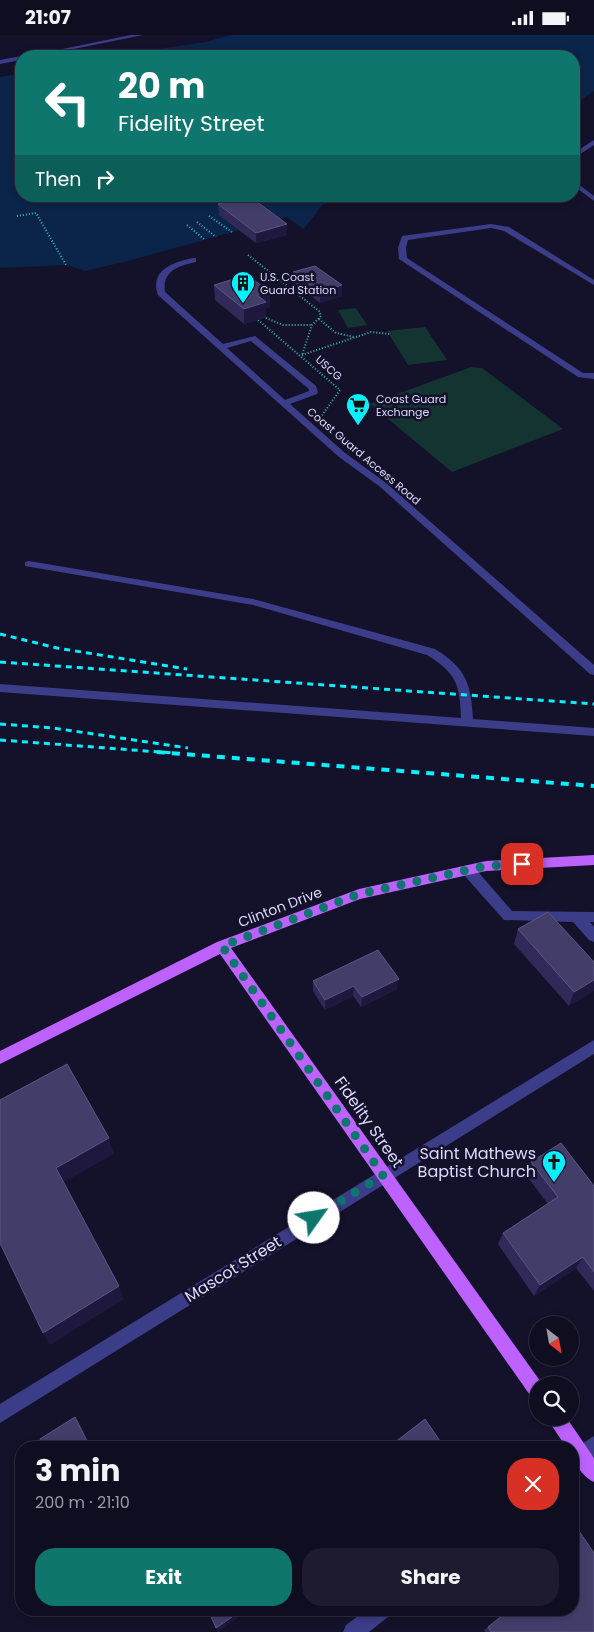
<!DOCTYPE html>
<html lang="en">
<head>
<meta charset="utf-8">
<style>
	:root { --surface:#0f0d20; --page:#1d1b2d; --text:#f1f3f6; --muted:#9b9ca5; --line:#2f2d3e; --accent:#0f766e }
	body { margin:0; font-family:Poppins,sans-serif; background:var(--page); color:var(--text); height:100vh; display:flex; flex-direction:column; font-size:19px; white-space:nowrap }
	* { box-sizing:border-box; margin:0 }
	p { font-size:16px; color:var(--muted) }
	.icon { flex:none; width:28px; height:28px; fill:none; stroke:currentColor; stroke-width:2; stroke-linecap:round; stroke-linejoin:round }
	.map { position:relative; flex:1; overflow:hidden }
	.details { position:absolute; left:15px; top:1406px; width:564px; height:175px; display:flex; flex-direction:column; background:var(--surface); border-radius:20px; box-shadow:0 2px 8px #0003,0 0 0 1px var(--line) }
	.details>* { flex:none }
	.top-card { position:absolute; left:15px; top:15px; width:565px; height:152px; border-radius:20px; box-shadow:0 2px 8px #0003,0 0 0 1px var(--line); background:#0f766e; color:#fff; overflow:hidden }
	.needle { width:32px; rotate:149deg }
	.buttons { position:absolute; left:529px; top:1281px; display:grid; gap:10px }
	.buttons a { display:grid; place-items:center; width:50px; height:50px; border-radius:50%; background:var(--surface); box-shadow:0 2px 8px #0003,0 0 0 1px var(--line); font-size:25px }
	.pin { position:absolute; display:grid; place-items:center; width:42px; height:42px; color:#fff; margin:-21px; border-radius:10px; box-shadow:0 2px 8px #0006 }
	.me { position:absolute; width:55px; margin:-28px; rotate:58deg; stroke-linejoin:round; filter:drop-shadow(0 0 4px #0008) }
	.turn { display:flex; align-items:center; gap:18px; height:105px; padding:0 20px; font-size:22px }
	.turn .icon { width:65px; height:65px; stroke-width:2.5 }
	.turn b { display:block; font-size:35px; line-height:42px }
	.then { display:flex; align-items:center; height:48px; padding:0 20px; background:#0003; gap:10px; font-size:19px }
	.round { display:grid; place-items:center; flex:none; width:52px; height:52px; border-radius:20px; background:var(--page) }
	.overview { display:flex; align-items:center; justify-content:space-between; height:85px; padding:0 20px }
	h1 { font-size:30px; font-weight:700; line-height:38px }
	.primary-button { display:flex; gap:10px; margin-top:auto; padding:10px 20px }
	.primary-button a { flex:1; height:58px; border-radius:20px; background:var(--accent); color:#fff; font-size:20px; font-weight:700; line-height:58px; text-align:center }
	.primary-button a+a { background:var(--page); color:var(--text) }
	.status { display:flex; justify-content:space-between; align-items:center; height:35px; padding:0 25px; background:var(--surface); direction:ltr }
	.status svg { height:14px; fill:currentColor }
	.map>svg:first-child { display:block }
	.green { fill:#143431 }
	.water { fill:#0b2449 }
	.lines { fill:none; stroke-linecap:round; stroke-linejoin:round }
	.path { stroke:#31bbad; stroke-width:2; stroke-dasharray:1 2; stroke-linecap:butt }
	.minor { fill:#3c3d88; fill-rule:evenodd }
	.major { fill:#bd62fe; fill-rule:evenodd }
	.rail-far1 { stroke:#08effd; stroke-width:3; stroke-dasharray:6 5; stroke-linecap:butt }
	.rail { stroke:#08effd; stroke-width:4; stroke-dasharray:8 7; stroke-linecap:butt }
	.wall { fill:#312a58 }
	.shaded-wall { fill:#1e183e }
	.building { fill:#433d6a; stroke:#5c5681 }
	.route { stroke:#0f766e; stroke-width:9; stroke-dasharray:0 16.2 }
	.labels { text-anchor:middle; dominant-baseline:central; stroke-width:5; stroke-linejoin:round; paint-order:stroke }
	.far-poi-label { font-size:11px; fill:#dddaff; stroke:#14112a; text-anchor:start }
	.far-street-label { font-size:11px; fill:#dddaff; stroke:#14112a }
	.street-label { font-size:14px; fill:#dddaff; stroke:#14112a }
	.near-street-label { font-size:16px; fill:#dddaff; stroke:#14112a }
	.near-poi-label { font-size:16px; fill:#dddaff; stroke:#14112a; text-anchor:end }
</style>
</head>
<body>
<div class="status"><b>21:07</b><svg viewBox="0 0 49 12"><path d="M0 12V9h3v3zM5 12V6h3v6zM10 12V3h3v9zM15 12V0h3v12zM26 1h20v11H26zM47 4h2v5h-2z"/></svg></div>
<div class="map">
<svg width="594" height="1597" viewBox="0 0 594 1597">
	<rect width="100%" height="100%" fill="#14112a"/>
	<g class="green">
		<polygon points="356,273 367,290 348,293 338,275"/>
		<polygon points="425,292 447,325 408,330 387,296"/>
		<polygon points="471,332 482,333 563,394 452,437 370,369"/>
	</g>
	<g class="water">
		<polygon points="230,0 594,0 594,56 574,70 574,21 109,21 206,7"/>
		<polygon points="21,38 21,161 345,161 322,170 304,194 287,182 128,226 85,236 66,230 0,233 0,42"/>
	</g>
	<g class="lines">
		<g class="path">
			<polyline points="17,181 36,178 66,230"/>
			<polyline points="209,181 232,197"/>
			<polyline points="197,187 216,202"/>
			<polyline points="187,190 205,205"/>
			<polyline points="248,220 319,276 321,281 312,290 302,320"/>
			<polyline points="266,283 283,290 312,290"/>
			<polyline points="319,284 336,298 354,302"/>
			<polyline points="258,285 340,355 320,383"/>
			<polyline points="302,320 371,297 389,299"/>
		</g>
		<g class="minor">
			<polygon points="131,0 143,0 39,21 28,21"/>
			<polygon points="21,21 21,25 0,29 0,25"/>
			<polygon points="594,105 594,110 574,123 574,118"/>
			<polygon points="574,146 594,161 594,166 574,151"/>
			<polygon points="491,189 509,192 594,245 594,250 504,196 491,193 408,205 406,213 407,223 583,338 594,338 594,344 578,342 399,224 398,213 402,201"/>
			<path d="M193,223H196V227C178,231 162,236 165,257L223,309L255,301L316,351L318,357L317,359L290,369L345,418L385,447L594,630V640L590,639L379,451L339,422L158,260C149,235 174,227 193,223ZM251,306L309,354V356L285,365L227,313Z"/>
			<path d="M29,526L253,564L435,614C466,633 471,648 473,684L594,693V701L0,657V649L461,683C460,649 456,638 427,620L253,570L25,531V527Z"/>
			<polygon points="468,830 473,831 512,876 594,877 594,887 590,887 594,892 594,907 589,905 573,887 504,885 463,839 462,835 463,831"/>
			<polygon points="594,1005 594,1019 0,1388 0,1369"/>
			<polygon points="594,1401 594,1421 572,1435 572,1415"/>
			<polygon points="366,1575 391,1575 388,1582 369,1597 343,1597 346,1590"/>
		</g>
		<g class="major">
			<polygon points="594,820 594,830 486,836 360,864 231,913 543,1350 538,1350 538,1365 532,1363 220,919 0,1029 0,1016 217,907 359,854 486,826"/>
			<path d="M546,1382H566L594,1423V1447C582,1442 572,1425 572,1412H566Z"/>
		</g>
		<g class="rail-far1">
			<polyline points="0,599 57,613 187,634"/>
			<polyline points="0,627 594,669"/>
			<polyline points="0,689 53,693 188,713"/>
			<polyline points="0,705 173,718"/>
		</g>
		<polyline class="rail" points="157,717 594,751"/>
	</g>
	<g class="wall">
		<polygon points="218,169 287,200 256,208 219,180"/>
		<polygon points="293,237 342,250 342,261 320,268 293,247"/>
		<polygon points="214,250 269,256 270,272 266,273 266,283 244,289 215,265"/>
		<polygon points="518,894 594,927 569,971 514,909"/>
		<polygon points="313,946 397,954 361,972 353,961 325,975 313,956"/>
		<polygon points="531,1127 594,1151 594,1256 576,1233 534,1261 498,1209 503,1198 548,1169 526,1140"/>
		<polygon points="394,1408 444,1412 393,1412"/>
		<polygon points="509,1575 594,1597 485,1597 484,1595"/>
	</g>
	<g class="shaded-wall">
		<polygon points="287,189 287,200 256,208 256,198"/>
		<polygon points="342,250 342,261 320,268 320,257"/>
		<polygon points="269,256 270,272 266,273 266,283 244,289 244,274 257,260"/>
		<polygon points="399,944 397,954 361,972 362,962"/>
		<polygon points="594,945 594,956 569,971 574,957"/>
		<polygon points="354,951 353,961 325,975 325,965"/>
		<polygon points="109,1103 114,1119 62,1148 56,1133"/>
		<polygon points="583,1222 576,1233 534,1261 540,1250"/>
		<polygon points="119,1251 124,1264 50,1310 43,1298"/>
		<polygon points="75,1382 79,1388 91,1412 90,1412"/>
		<polygon points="242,1575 249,1575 218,1597 216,1593"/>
	</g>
	<g class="building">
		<polygon points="249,161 287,189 256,198 218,169"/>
		<polygon points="315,231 342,250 320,257 293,237"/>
		<polygon points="247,240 269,256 257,260 266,267 244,274 214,250"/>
		<polygon points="548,877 594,927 594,945 574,957 518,894"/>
		<polygon points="378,915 399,944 362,962 354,951 325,965 313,946"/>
		<polygon points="67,1029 109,1103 56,1133 119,1251 43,1298 0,1208 0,1065"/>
		<polygon points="561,1108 594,1151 594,1237 583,1222 540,1250 503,1198 558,1162 531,1127"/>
		<polygon points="75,1382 90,1412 44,1412 40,1404"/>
		<polygon points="425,1384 444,1412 397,1412 394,1408"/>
		<polygon points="577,1493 594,1518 594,1597 491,1597 488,1592 509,1575 572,1575 572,1497"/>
		<polygon points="208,1575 242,1575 216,1593"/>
	</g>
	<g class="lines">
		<polyline class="route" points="314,1183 383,1140 222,911 359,859 486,831 522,829"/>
	</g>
	<defs>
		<g id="building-pin" transform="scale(1.25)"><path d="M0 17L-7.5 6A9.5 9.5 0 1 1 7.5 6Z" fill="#08effd" stroke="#14112a"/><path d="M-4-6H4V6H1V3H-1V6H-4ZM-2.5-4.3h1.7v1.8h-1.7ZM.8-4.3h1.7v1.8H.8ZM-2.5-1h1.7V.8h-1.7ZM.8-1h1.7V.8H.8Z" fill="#111"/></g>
		<g id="supermarket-pin" transform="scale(1.25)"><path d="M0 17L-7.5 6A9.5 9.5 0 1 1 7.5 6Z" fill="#08effd" stroke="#14112a"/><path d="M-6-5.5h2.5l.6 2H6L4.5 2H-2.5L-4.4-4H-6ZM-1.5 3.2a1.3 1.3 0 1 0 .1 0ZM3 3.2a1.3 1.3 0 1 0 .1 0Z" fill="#111"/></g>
		<g id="church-pin" transform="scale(1.25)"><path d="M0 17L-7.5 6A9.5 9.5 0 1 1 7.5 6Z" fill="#08effd" stroke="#14112a"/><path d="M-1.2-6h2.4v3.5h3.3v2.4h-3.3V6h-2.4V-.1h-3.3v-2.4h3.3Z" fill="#111"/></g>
	</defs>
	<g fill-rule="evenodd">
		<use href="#building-pin" x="243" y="248"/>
		<use href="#supermarket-pin" x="358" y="370"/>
		<use href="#church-pin" x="554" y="1127"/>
	</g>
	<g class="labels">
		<g class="far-poi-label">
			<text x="260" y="242">U.S. Coast<tspan x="260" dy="13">Guard Station</tspan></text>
			<text x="376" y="364">Coast Guard<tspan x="376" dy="13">Exchange</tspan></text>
		</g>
		<g class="far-street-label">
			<text transform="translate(329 333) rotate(42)">USCG</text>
			<text transform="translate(364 421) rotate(40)">Coast Guard Access Road</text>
		</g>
		<g class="street-label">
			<text transform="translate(280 872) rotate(-21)">Clinton Drive</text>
		</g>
		<g class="near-street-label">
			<text transform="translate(369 1087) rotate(55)">Fidelity Street</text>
			<text transform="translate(233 1234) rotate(-32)">Mascot Street</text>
		</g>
		<g class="near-poi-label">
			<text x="536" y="1118">Saint Mathews<tspan x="536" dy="18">Baptist Church</tspan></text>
		</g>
	</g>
</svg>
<div class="buttons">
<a><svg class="needle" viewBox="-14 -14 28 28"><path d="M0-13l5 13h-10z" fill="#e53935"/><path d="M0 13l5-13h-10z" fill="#9b9ca5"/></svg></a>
<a><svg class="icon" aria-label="search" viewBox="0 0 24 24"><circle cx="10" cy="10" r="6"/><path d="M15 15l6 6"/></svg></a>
</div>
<div class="pin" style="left:522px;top:829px;background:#d93025"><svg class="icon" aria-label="arrive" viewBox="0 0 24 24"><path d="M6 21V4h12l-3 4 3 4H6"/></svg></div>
<svg class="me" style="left:314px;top:1183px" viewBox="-20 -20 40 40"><circle r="19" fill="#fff"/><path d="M0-13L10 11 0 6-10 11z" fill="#0f766e"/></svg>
<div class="top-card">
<div class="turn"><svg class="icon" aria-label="left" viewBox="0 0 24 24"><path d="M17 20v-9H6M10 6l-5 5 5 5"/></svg><div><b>20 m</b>Fidelity Street</div></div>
<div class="then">Then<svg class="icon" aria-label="right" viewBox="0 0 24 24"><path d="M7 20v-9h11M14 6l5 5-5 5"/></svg></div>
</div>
<section class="details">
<div class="overview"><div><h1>3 min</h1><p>200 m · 21:10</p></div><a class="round" style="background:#d93025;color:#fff"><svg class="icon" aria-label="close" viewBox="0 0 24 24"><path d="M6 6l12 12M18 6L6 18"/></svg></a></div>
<div class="primary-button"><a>Exit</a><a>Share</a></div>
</section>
</div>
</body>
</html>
